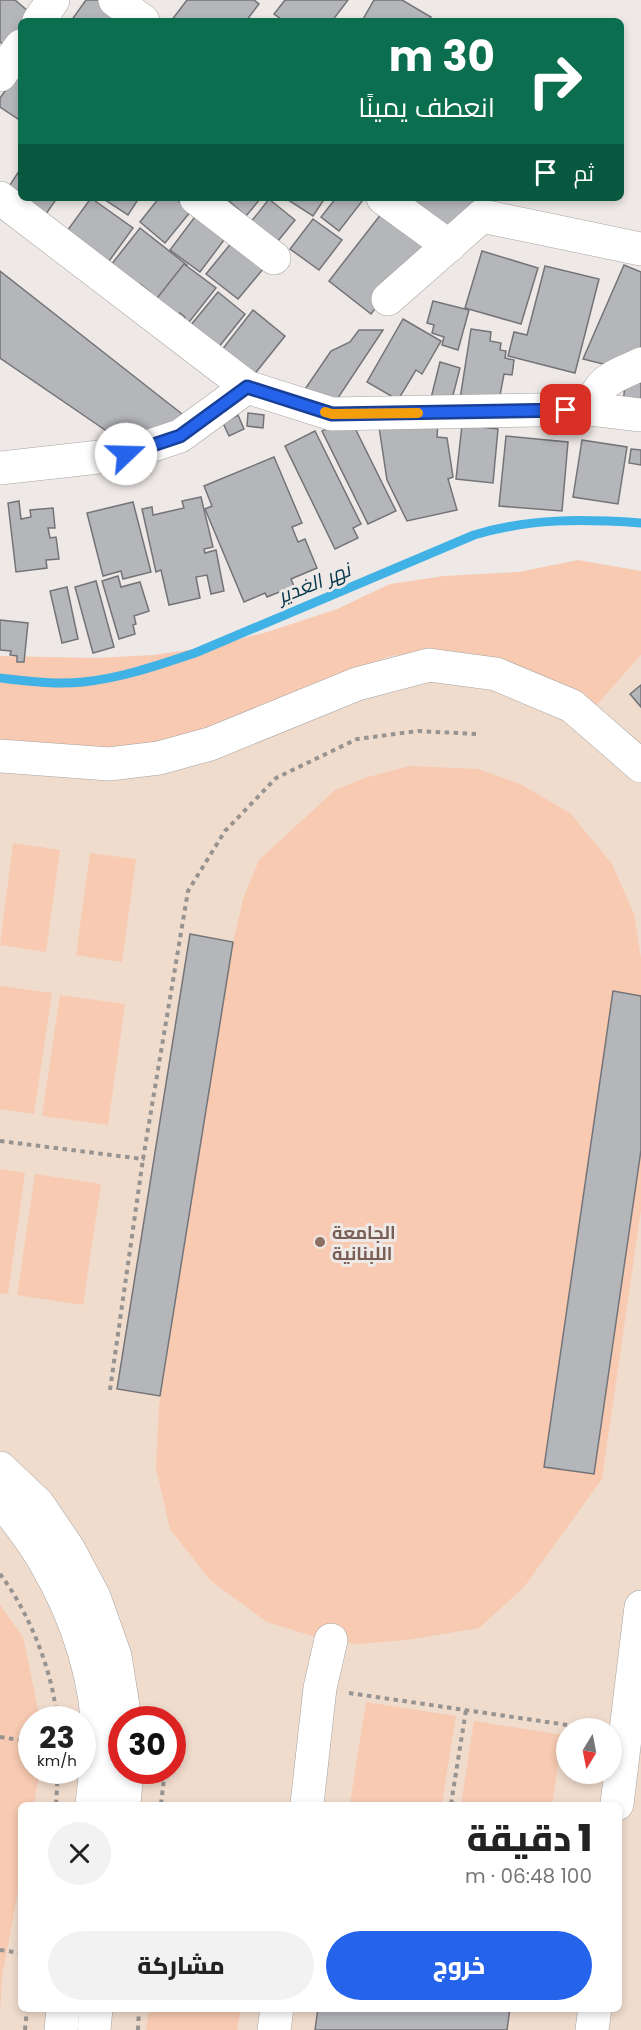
<!DOCTYPE html>
<html lang="ar">
<head>
<meta charset="utf-8">
<style>
	:root { --surface:#fff; --page:#f2f2f2; --text:#222; --muted:#767676; --accent:#2563eb }
	body { margin:0; font-family:Poppins,Cairo,sans-serif; background:var(--page); color:var(--text); direction:rtl; height:100vh; display:flex; flex-direction:column; font-size:22px; white-space:nowrap }
	* { box-sizing:border-box; margin:0 }
	p { font-size:20px; color:var(--muted) }
	.icon { flex:none; width:33px; height:33px; fill:none; stroke:currentColor; stroke-width:2; stroke-linecap:round; stroke-linejoin:round }
	.map { position:relative; flex:1; overflow:hidden; direction:ltr }
	.side { position:absolute; left:18px; top:1802px; width:604px; height:210px; display:flex; flex-direction:column; background:var(--surface); border-radius:9px; box-shadow:0 3px 9px #0003; direction:rtl }
	.side>* { flex:none }
	.hud { position:absolute; left:18px; top:18px; width:606px; height:183px; border-radius:9px; box-shadow:0 3px 9px #0003; direction:rtl; background:#0b6e4f; color:#fff; overflow:hidden }
	.needle { width:39px; rotate:190deg }
	.controls { position:absolute; left:556px; top:1718px; display:grid; gap:12px }
	.controls a { display:grid; place-items:center; width:66px; height:66px; border-radius:50%; background:var(--surface); box-shadow:0 3px 9px #0003; font-size:30px }
	.speed { position:absolute; left:18px; top:1706px; display:flex; gap:12px; font-size:30px; font-weight:700; text-align:center }
	.speed>* { display:grid; place-content:center; width:78px; height:78px; border-radius:50%; background:var(--surface); box-shadow:0 3px 9px #0003; line-height:1 }
	.speed small { font-size:15px; font-weight:400 }
	.speed .limit { border:9px solid #d22; background:#fff; color:#111 }
	.pin { position:absolute; display:grid; place-items:center; width:51px; height:51px; color:#fff; margin:-26px; border-radius:12px; box-shadow:0 3px 9px #0006 }
	.me { position:absolute; width:66px; margin:-33px; rotate:69deg; stroke-linejoin:round; filter:drop-shadow(0 0 4px #0008) }
	.turn { display:flex; align-items:center; gap:21px; height:126px; padding:0 30px; font-size:27px }
	.turn .icon { width:78px; height:78px; stroke-width:2.5 }
	.turn b { display:block; font-size:42px; line-height:51px }
	.then { display:flex; align-items:center; height:57px; padding:0 30px; background:#0003; gap:12px; font-size:22px }
	.round { display:grid; place-items:center; flex:none; width:63px; height:63px; border-radius:32px; background:var(--page) }
	.head { display:flex; align-items:center; justify-content:space-between; height:102px; padding:0 30px }
	h1 { font-size:36px; font-weight:800; line-height:45px }
	.cta { display:flex; gap:12px; margin-top:auto; padding:12px 30px }
	.cta a { flex:1; height:69px; border-radius:36px; background:var(--accent); color:#fff; font-size:24px; font-weight:800; line-height:69px; text-align:center }
	.cta a+a { background:var(--page); color:var(--text) }
	.map>svg:first-child { display:block }
	.education { fill:#f0dccd; fill-rule:evenodd }
	.green { fill:#f7cab1 }
	.lines { fill:none; stroke-linecap:round; stroke-linejoin:round }
	.stream { stroke:#40b2e5; stroke-width:9 }
	.building { fill:#b5b6ba; stroke:#747478; stroke-width:1.5 }
	.minor-casing { stroke:#a7a3a0; stroke-width:34 }
	.path { stroke:#979391; stroke-width:4; stroke-dasharray:4.5 4.5; stroke-linecap:butt }
	.minor { stroke:#fff; stroke-width:33 }
	.route-casing { stroke:#184099; stroke-width:15 }
	.route { stroke:#2563eb; stroke-width:10 }
	.slow { stroke:#f59e0b; stroke-width:10 }
	.education-dot { fill:#8d6e63; stroke:#eee9e6; stroke-width:2 }
	.labels { text-anchor:middle; dominant-baseline:central; stroke-width:6; stroke-linejoin:round; paint-order:stroke }
	.education-label { font-size:18px; font-weight:bold; fill:#785e54; stroke:#eee9e6; text-anchor:start }
	.water-label { font-size:20px; font-style:italic; fill:#04374c; stroke:#eee9e6 }
</style>
</head>
<body>
<div class="map">
<svg width="641" height="2030" viewBox="0 0 641 2030">
	<rect width="100%" height="100%" fill="#eee9e6"/>
	<path class="education" d="M413,653L594,708L641,655V2030H0V754L241,722L390,656ZM32,1719H82V1770H32ZM122,1719H172V1770H122ZM567,1728H612V1773H567ZM21,1804H620V2008H21Z"/>
	<g class="green">
		<polygon points="578,560 641,571 641,655 594,708 413,653 390,656 180,749 0,754 0,656 97,658 154,655 208,647 267,632 337,609 390,584 444,576 519,572"/>
		<polygon points="410,766 478,769 520,784 570,813 612,864 634,914 641,958 641,1210 602,1479 524,1587 479,1628 407,1640 358,1644 319,1638 267,1622 210,1580 170,1529 156,1468 159,1407 231,952 243,899 259,860 335,790 368,777"/>
		<polygon points="13,843 60,850 46,952 0,945"/>
		<polygon points="90,853 136,859 122,962 76,955"/>
		<polygon points="0,986 52,993 34,1114 0,1109"/>
		<polygon points="60,995 125,1004 108,1125 42,1116"/>
		<polygon points="0,1169 25,1173 8,1294 0,1293"/>
		<polygon points="35,1174 101,1184 83,1305 17,1295"/>
		<polygon points="0,1605 23,1637 40,1719 32,1719 32,1770 40,1770 34,1804 21,1804 21,1875 2,1977 0,2013"/>
		<polygon points="366,1702 456,1716 442,1804 350,1804"/>
		<polygon points="474,1721 563,1735 552,1804 461,1804"/>
		<polygon points="149,2009 149,2008 241,2009 237,2030 146,2030"/>
	</g>
	<g class="lines">
		<path class="stream" d="M0,678C27,681 56,685 83,682C122,678 159,665 195,653L474,535C531,518 582,519 641,523"/>
	</g>
	<g class="building">
		<polygon points="0,0 15,0 35,17 32,21 21,21 21,34 9,49 0,42"/>
		<polygon points="86,0 103,0 132,21 71,21"/>
		<polygon points="187,0 254,0 259,4 246,21 171,21"/>
		<polygon points="285,0 348,0 332,21 284,21 274,14"/>
		<polygon points="374,0 402,0 431,17 429,21 362,21"/>
		<polygon points="18,73 21,76 21,115 18,119 0,107 0,98"/>
		<polygon points="21,168 21,198 57,198 44,217 6,191"/>
		<polygon points="91,198 133,228 104,268 62,238"/>
		<polygon points="102,198 139,198 128,215"/>
		<polygon points="159,198 175,198 191,211 165,243 140,222"/>
		<polygon points="230,198 261,198 246,216 228,200"/>
		<polygon points="285,198 325,198 313,216"/>
		<polygon points="336,198 360,198 363,200 339,231 321,217"/>
		<polygon points="412,198 484,198 454,235 410,200"/>
		<polygon points="269,199 295,220 273,247 247,227"/>
		<polygon points="385,209 427,242 371,314 329,281"/>
		<polygon points="200,210 230,232 200,272 170,250"/>
		<polygon points="313,219 342,240 319,270 290,249"/>
		<polygon points="140,228 187,265 153,307 143,299 150,292 140,284 134,291 107,270"/>
		<polygon points="237,236 269,262 238,299 206,274"/>
		<polygon points="482,251 538,268 521,324 465,308"/>
		<polygon points="184,264 216,288 182,331 177,327 185,317 180,313 172,324 150,307"/>
		<polygon points="624,265 641,272 641,352 615,367 583,359"/>
		<polygon points="545,266 599,279 575,373 508,356 514,332 527,335"/>
		<polygon points="0,271 191,421 130,447 0,358"/>
		<polygon points="218,292 245,314 214,353 186,331"/>
		<polygon points="433,301 469,310 458,350 442,345 444,337 432,333 434,325 427,323"/>
		<polygon points="253,310 285,336 253,376 221,351"/>
		<polygon points="403,319 441,341 422,374 416,370 398,400 367,382"/>
		<polygon points="471,329 491,332 490,341 501,343 500,350 506,351 505,358 514,360 512,375 504,374 498,406 460,399"/>
		<polygon points="359,330 383,330 334,404 301,395 331,351 350,342"/>
		<polygon points="440,362 460,368 451,403 431,398"/>
		<polygon points="625,381 641,383 641,410 623,408"/>
		<polygon points="248,413 264,415 263,428 247,426"/>
		<polygon points="238,415 244,429 229,436 223,423"/>
		<polygon points="350,418 396,511 368,524 322,431"/>
		<polygon points="438,423 437,437 447,438 453,477 448,479 457,510 407,521 387,480 379,427"/>
		<polygon points="462,425 498,429 493,483 456,479"/>
		<polygon points="315,431 361,524 353,528 358,538 335,549 285,446"/>
		<polygon points="506,436 568,442 562,511 499,506"/>
		<polygon points="582,440 627,447 618,504 573,497"/>
		<polygon points="631,449 641,450 641,465 629,463"/>
		<polygon points="274,457 302,523 292,527 298,542 305,539 317,568 291,579 294,586 267,597 265,593 244,602 205,509 212,506 204,486"/>
		<polygon points="201,497 213,547 204,549 205,553 216,550 224,591 211,594 207,575 196,577 200,598 169,605 161,570 156,572 142,509 152,507 153,515 184,508 182,501"/>
		<polygon points="19,501 21,519 31,517 30,510 53,508 55,528 48,528 50,538 56,537 59,559 46,560 47,568 16,572 8,503"/>
		<polygon points="133,502 151,572 123,579 121,571 103,576 87,513"/>
		<polygon points="118,576 121,587 140,582 149,611 134,616 136,624 133,625 135,634 119,639 102,581"/>
		<polygon points="96,581 114,647 93,653 75,587"/>
		<polygon points="67,587 78,639 62,643 50,591"/>
		<polygon points="0,620 28,623 24,662 17,662 17,656 10,655 11,651 0,650"/>
		<polygon points="641,685 641,707 630,694"/>
		<polygon points="190,934 233,942 160,1396 117,1389"/>
		<polygon points="613,991 641,996 641,1150 594,1474 544,1467"/>
		<polygon points="318,2008 510,2008 507,2030 315,2030"/>
	</g>
	<g class="lines">
		<g class="minor-casing">
			<g id="minor">
				<polyline points="115,0 143,21"/>
				<polyline points="39,21 53,0"/>
				<polyline points="0,75 21,46"/>
				<polyline points="0,198 247,387 332,414 590,409 641,415"/>
				<polyline points="196,198 274,258"/>
				<polyline points="383,198 449,246"/>
				<polyline points="388,299 482,216 641,249"/>
				<path d="M590,409C601,377 613,378 641,364"/>
				<polyline points="0,468 126,454 180,436 247,387"/>
				<polyline points="0,756 109,764 159,758 210,744 357,684 429,665 496,674 572,706 641,766"/>
				<polyline points="0,1468 38,1504 69,1550 94,1597 115,1656 125,1719"/>
				<path d="M0,1499C16,1519 33,1540 45,1562C77,1616 99,1683 98,1745C97,1765 94,1785 92,1804"/>
				<polyline points="124,1804 127,1770"/>
				<polyline points="307,1804 320,1688 331,1640"/>
				<polyline points="617,1804 641,1607"/>
				<polyline points="61,2030 63,2008"/>
				<polyline points="94,2030 96,2008"/>
				<polyline points="274,2030 277,2008"/>
				<polyline points="592,2030 595,2008"/>
			</g>
		</g>
		<g class="path">
			<polyline points="0,1141 143,1159 188,891 225,831 276,778 357,739 418,731 476,734"/>
			<polyline points="110,1390 143,1159"/>
			<path d="M0,1574C29,1612 53,1672 57,1719"/>
			<polyline points="349,1693 588,1728"/>
			<polyline points="0,1737 32,1742"/>
			<polyline points="56,1804 58,1770"/>
			<polyline points="161,1804 165,1770"/>
			<polyline points="451,1804 466,1710"/>
			<polyline points="0,1950 21,1953"/>
			<polyline points="25,2030 27,2008"/>
			<polyline points="138,2030 139,2008"/>
		</g>
		<use href="#minor" class="minor"/>
	</g>
	<g class="lines">
		<g class="route-casing">
			<polyline id="route" points="126,454 180,436 247,387 332,414 566,410"/>
		</g>
		<use href="#route" class="route"/>
		<polyline class="slow" points="325,412 332,414 418,413"/>
	</g>
	<circle class="education-dot" cx="320" cy="1242" r="6"/>
	<g class="labels">
		<g class="education-label">
			<text x="332" y="1232">الجامعة<tspan x="332" dy="21">اللبنانية</tspan></text>
		</g>
		<g class="water-label">
			<text transform="translate(314 583) rotate(-22)">نهر الغدير</text>
		</g>
	</g>
</svg>
<div class="controls">
<a><svg class="needle" viewBox="-14 -14 28 28"><path d="M0-13l5 13h-10z" fill="#e53935"/><path d="M0 13l5-13h-10z" fill="#767676"/></svg></a>
</div>
<div class="speed"><div>23<small>km/h</small></div><div class="limit">30</div></div>
<div class="pin" style="left:566px;top:410px;background:#d93025"><svg class="icon" aria-label="arrive" viewBox="0 0 24 24"><path d="M6 21V4h12l-3 4 3 4H6"/></svg></div>
<svg class="me" style="left:126px;top:454px" viewBox="-20 -20 40 40"><circle r="19" fill="#fff"/><path d="M0-13L10 11 0 6-10 11z" fill="#2563eb"/></svg>
<div class="hud">
<div class="turn"><svg class="icon" aria-label="right" viewBox="0 0 24 24"><path d="M7 20v-9h11M14 6l5 5-5 5"/></svg><div><b>30 m</b>انعطف يمينًا</div></div>
<div class="then">ثم<svg class="icon" aria-label="arrive" viewBox="0 0 24 24"><path d="M6 21V4h12l-3 4 3 4H6"/></svg></div>
</div>
<section class="side">
<div class="head"><div><h1>1 دقيقة</h1><p>100 m · 06:48</p></div><a class="round"><svg class="icon" aria-label="close" viewBox="0 0 24 24"><path d="M6 6l12 12M18 6L6 18"/></svg></a></div>
<div class="cta"><a>خروج</a><a>مشاركة</a></div>
</section>
</div>
</body>
</html>
